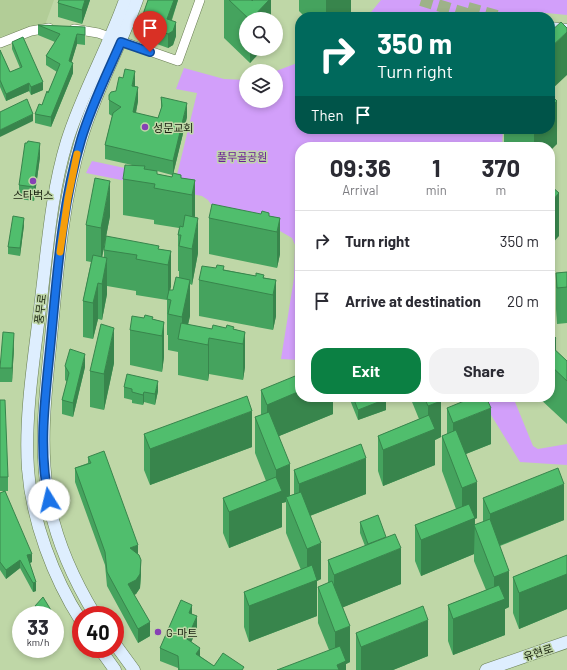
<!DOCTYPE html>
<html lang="en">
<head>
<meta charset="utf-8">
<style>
	:root { --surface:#fff; --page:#f2f2f3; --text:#2b2b33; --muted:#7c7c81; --line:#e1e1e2; --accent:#0b8043 }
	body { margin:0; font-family:Barlow,"Noto Sans KR",sans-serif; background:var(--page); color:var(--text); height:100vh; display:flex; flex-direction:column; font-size:15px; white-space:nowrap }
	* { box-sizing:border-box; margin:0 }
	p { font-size:13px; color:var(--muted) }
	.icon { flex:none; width:22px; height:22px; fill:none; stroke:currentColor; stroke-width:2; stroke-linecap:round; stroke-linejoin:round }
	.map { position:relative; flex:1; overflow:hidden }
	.details { position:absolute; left:295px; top:142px; width:260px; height:260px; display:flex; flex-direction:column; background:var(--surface); border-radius:16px; box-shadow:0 2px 6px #0003 }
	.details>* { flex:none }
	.banner { position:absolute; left:295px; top:12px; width:260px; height:122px; border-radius:16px; box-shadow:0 2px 6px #0003; background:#00695c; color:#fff; overflow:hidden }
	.tools { position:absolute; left:239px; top:12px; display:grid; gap:8px }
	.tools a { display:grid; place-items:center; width:44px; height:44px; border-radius:50%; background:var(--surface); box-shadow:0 2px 6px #0003; font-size:20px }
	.speed { position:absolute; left:12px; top:606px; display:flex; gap:8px; font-size:20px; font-weight:700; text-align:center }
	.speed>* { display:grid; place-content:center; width:52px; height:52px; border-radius:50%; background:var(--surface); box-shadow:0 2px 6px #0003; line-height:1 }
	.speed small { font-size:10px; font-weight:400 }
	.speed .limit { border:6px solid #d22; background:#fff; color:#111 }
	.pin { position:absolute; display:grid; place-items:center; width:34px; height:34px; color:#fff; margin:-41px -17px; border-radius:50% 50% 50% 0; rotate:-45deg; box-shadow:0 0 4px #0007 }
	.pin .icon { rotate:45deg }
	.me { position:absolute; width:44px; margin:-22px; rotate:351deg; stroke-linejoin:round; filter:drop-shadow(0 0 3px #0008) }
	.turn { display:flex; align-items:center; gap:14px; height:84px; padding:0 16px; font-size:18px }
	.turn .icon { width:52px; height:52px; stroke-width:2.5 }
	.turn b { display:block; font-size:28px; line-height:34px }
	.then { display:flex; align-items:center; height:38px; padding:0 16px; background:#0003; gap:8px; font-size:15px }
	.eta { display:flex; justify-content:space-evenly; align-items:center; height:68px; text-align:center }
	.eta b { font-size:24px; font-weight:700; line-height:28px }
	.action { display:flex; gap:8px; margin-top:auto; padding:8px 16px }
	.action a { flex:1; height:46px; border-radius:16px; background:var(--accent); color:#fff; font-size:16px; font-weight:700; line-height:46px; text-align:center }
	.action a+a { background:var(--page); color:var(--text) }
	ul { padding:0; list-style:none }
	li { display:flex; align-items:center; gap:12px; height:60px; padding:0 16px; border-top:1px solid var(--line) }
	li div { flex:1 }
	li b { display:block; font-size:15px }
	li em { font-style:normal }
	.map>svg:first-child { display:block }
	.built { fill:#b2cd97 }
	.green { fill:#d29ffa }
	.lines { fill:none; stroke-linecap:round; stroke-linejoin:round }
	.secondary-tunnel { stroke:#9eb289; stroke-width:12; stroke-dasharray:12 6; stroke-linecap:butt }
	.street-casing { stroke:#697e53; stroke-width:10 }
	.secondary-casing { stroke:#697e53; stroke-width:13 }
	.street { stroke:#fff; stroke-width:9 }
	.secondary { stroke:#deeefe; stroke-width:12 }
	.wall { fill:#45a35e; fill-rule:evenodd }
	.shaded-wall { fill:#38854c }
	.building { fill:#50be6d; stroke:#38854c }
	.route-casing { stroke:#114b97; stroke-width:10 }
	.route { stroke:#1a73e8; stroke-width:7 }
	.slow { stroke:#f59e0b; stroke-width:7 }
	.poi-dot { fill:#8741b4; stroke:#bfd7a7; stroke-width:1.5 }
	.labels { text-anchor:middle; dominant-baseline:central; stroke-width:3; stroke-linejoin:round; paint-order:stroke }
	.poi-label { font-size:11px; fill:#18200f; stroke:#bfd7a7; text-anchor:start }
	.park-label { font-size:11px; fill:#6b1e97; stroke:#bfd7a7 }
	.street-label { font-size:11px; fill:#18200f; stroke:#bfd7a7 }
</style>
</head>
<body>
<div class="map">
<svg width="567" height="670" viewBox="0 0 567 670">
	<rect width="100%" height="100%" fill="#bfd7a7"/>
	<polygon class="built" points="0,0 54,0 45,25 31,27 0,37"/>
	<g class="green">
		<polygon points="381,0 567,0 567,15 536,12 535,17 367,17"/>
		<polygon points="300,62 300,129 503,129 502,147 300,147 300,360 281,359 294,278 295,245 292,238 280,231 217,213 208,200 202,196 86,173 92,161 176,179 197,93 176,89 184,68 224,79 246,80 246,101 276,101 276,71"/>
		<polygon points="480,397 513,397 533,446 538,449 567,444 567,465 520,462"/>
	</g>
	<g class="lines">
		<g class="secondary-tunnel">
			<polyline points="421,0 477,17"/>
			<polyline points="468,8 500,17"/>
		</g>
		<g class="street-casing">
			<g id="street">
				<polyline points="74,29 98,33 178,61 200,0"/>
				<polyline points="0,43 31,31 49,28"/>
			</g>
		</g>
		<g class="secondary-casing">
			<g id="secondary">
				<polyline points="550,28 567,30"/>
				<path d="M95,615C72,577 53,534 47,490C39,436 47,381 52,327C58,264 63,201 81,140C95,92 120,47 137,0"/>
				<path d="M81,621C53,577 32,521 28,469C24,412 36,347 42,291C48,241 52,190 67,141C82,93 108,48 125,0"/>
				<polyline points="115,644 134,670"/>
				<polyline points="100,649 115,670"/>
				<polyline points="486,670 567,642"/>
			</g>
		</g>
		<use href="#street" class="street"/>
		<use href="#secondary" class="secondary"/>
	</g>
	<g class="wall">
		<polygon points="59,0 90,0 82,24 58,17 58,3"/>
		<polygon points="148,0 178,0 172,20 176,36 173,45 168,48 143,39 141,34 141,20"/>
		<polygon points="224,0 271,0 271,19 246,19 246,49 263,49 250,63 224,38"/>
		<polygon points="299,0 351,0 351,15 349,17 305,17 299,11"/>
		<polygon points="38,25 85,27 85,45 77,44 71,63 73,73 51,127 35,123 35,114 42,105 48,93 57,72 46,65 46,56 55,42 38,35"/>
		<polygon points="12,42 43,90 31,95 29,91 6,101 0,87 0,50 10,72 20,68 12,49"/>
		<path d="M135,85V86L138,101L136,113L158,118L161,109V97L187,117L173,174L181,178L195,180L194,217L198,253L192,285L190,284V316L188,325L212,329H234L245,332V367L243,380L209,374L208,381L178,375V352L168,350V335H167V300L136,295V291L107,286V294L102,320L98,319L93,339L83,337V301L91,262L86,261V225L110,216L102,257H104V250L159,249L171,251L170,290H173L179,278V271H178V235L179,228L154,224V220L123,215V179L132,165L105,159V145L112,116L109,114V95L116,91ZM157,171L172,175V177L157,174Z"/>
		<polygon points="504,129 550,129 557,144 550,147 509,147 504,142"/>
		<polygon points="40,157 34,201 19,199 19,185"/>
		<polygon points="269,216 280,218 280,254 277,268 209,254 209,218"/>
		<polygon points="24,225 20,256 8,254 8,247"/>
		<polygon points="216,268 276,280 276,316 273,330 199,316 199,280"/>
		<polygon points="567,272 567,323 557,324 556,309 556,273"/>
		<polygon points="550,288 553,334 553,335 556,351 567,361 567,424 538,397 550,397"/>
		<polygon points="153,319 164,322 164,357 162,372 130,365 130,330"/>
		<polygon points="14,347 12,382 0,382 0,368"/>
		<polygon points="114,363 104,410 90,407 90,371"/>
		<polygon points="65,366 85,367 73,417 62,414 62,400 67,382 65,380"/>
		<polygon points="124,387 158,391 155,405 144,402 143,405 132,403 132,400 124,398"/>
		<polygon points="261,390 333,397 333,414 279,436 290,496 294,494 294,470 366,494 310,516 321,579 317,581 317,616 249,642 244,627 244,592 301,570 286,533 286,502 282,503 282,527 229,548 223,533 223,498 266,481 255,453 255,417 261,415"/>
		<polygon points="350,397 385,397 386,410 358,420 350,400"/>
		<polygon points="410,397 439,397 441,437 435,440 435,465 383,486 378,471 378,436 419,419"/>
		<polygon points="0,400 8,477 8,491 5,491 32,562 30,563 36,591 33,592 20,568 6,579 0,570 0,493 5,491 0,491"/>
		<polygon points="447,408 491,444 466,454 477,518 475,519 475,525 483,522 483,498 564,520 500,546 509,607 505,609 505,635 453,655 448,641 448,605 486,590 474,561 474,554 421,576 415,561 415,525 456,509 442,471 442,436 447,434"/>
		<polygon points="144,434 252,447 150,485 144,470"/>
		<polygon points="88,457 138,554 141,574 140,588 136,594 134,595 150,636 138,643 107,586 105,565 75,482 75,468 88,463"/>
		<polygon points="360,522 401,584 343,607 350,662 346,664 346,670 329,650 318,623 318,587 328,583 328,560 365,546 360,533"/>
		<polygon points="567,555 567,609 519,629 513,613 513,577"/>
		<polygon points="35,606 54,615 37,615 35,613"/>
		<polygon points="192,614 197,629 191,642 200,656 214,666 244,670 178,670 178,668 160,661 160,648"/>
		<polygon points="55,617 62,628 62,635 60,636 55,632"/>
		<polygon points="356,633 428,656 393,670 356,670"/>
	</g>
	<g class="shaded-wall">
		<polygon points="85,0 90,0 82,24 82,10"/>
		<polygon points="174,0 178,0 167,33 167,19"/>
		<polygon points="269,0 271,0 271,19 251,19"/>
		<polygon points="326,0 351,0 351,15 349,17 326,17"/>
		<polygon points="176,22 176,36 173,45 168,48 168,34"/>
		<polygon points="567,32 567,75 550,91 550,48"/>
		<polygon points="77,34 77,44 69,71 69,61"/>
		<polygon points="250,49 263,49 250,63"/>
		<polygon points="73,63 73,73 51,127 51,117"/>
		<polygon points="135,71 135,85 132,100 132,86"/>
		<polygon points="43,82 43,90 31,95 31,87"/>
		<polygon points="29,83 29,91 6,101 6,94"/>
		<polygon points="138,87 138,101 133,126 133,112"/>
		<polygon points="557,101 557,144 550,151 550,147 534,147 534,129 550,129 550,108"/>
		<polygon points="187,103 187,117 173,175 173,161"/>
		<polygon points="33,114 33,121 0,137 0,130"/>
		<polygon points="40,143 40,157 34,201 34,187"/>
		<polygon points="195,180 195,216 192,231 192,195"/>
		<polygon points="110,181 110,216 101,263 101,228"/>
		<polygon points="559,193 559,236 550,246 550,203"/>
		<polygon points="24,218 24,225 20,256 20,248"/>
		<polygon points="198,218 198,253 192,285 192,249"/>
		<polygon points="280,218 280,254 277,268 277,232"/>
		<polygon points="171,251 171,287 168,300 168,265"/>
		<polygon points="107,258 107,294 102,320 102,284"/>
		<polygon points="190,280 190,316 184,340 182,340 182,317"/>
		<polygon points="276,280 276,316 273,330 273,295"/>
		<polygon points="98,283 98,319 93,339 93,303"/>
		<polygon points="553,291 553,334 550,338 550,295"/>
		<polygon points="164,322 164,357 162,372 162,336"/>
		<polygon points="114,328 114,363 104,410 104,374"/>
		<polygon points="245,332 245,367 243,380 243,344"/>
		<polygon points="14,333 14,347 12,382 12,368"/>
		<polygon points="209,338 209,374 208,381 208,345"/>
		<polygon points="556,338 556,371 550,345"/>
		<polygon points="85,354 85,367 73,417 73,403"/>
		<polygon points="158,381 158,391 155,405 155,394"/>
		<polygon points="300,391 300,397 333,397 333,414 267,441 267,405"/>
		<polygon points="144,392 144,402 143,405 143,395"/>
		<polygon points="386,399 386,410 358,420 358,410"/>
		<polygon points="441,401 441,437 435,440 435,465 383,486 383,450 428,432 428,406"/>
		<polygon points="491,408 491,444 453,459 453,423"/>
		<polygon points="252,411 252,447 150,485 150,449"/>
		<polygon points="366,458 366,494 299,520 299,484"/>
		<polygon points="290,464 290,500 286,497 286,502 282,503 282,527 229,548 229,512 276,493 276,470"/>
		<polygon points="477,482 477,518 475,519 474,554 421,576 421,540 462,523 462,488"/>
		<polygon points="564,484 564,520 490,549 490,514"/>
		<polygon points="321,543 321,579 317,581 317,616 249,642 249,606 307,584 307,549"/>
		<polygon points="138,545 138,559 130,548"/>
		<polygon points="401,548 401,584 334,611 334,575"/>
		<polygon points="32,554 32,562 27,564 27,555"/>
		<polygon points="20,560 20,568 6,579 6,570"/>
		<polygon points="141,560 141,574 140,588 136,594 128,598 128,584"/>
		<polygon points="509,571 509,607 505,609 505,635 453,655 453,619 494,603 494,577"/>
		<polygon points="567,574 567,609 519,629 519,593"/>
		<polygon points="36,582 36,591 33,592 33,583"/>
		<polygon points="192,605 192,617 189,613"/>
		<polygon points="197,616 197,629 187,652 187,639"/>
		<polygon points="428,620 428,656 393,670 361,670 361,647"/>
		<polygon points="150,622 150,636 138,643 138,629"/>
		<polygon points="350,626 350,662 346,664 346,670 337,670 335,668 335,632"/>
		<polygon points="62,628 62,635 60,636 60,629"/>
		<polygon points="200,648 200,660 196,654"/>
	</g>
	<g class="building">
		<polygon points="59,0 85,0 82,10 58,3"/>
		<polygon points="148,0 174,0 167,19 176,22 173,31 168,34 143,25 141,20"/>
		<polygon points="229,0 252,0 252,1 253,0 269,0 251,19 249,19"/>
		<polygon points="561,22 567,28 567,32 550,48 550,32"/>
		<polygon points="38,25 85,27 85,35 77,34 69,61 73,63 51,117 35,114 39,104 42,105 47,91 48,93 60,64 46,56 60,34"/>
		<polygon points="23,37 43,82 31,87 29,83 6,94 0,80 0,50 10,72 22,67 12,42"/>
		<polygon points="125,69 135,71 132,86 138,87 133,112 158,118 162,106 161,97 187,103 173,161 105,145 113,113 121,107 109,100 109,95 111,92 116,91 119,77 123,78"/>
		<polygon points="550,94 557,101 550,108"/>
		<polygon points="27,99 33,114 0,130 0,112"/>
		<polygon points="28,141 40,143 34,187 19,185 25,143 27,143"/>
		<polygon points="125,165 145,166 144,169 157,171 157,174 172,177 173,173 181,175 181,178 195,180 192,195 154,188 155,184 123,179"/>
		<polygon points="95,178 110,181 101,228 86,225"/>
		<polygon points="550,185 559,193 550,203"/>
		<polygon points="212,204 261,214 262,211 269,213 269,216 280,218 277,232 209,218"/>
		<polygon points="185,215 198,218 192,249 179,246 181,235 178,235 180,226 183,227"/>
		<polygon points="13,216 24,218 20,248 8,247"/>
		<polygon points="106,236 159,246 158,249 171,251 168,265 136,259 137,255 104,250"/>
		<polygon points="93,255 107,258 102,284 98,283 93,303 83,301"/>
		<polygon points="217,265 224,266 223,270 256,276 256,273 264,275 263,278 276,280 273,295 199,280 202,266 216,268"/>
		<polygon points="567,272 567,287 557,288 556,273"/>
		<polygon points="176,277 190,280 182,317 168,314 171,300 167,299 169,290 173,290"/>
		<polygon points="550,288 553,291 550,295"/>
		<polygon points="145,315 153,317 152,319 164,322 162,336 130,330 132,316 144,318"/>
		<polygon points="181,323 212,329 213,325 226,328 227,325 234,327 233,329 245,332 243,344 209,338 208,345 178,339"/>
		<polygon points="101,324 114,328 104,374 90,371"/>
		<polygon points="3,332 14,333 12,368 0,368"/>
		<polygon points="550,332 556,338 550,345 567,361 567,381 550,365"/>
		<polygon points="70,349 85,354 73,403 62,400 69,373 65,366"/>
		<polygon points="127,374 158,381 155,394 144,392 143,395 132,392 132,389 124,387"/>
		<polygon points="300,374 300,391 267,405 261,390"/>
		<polygon points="247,396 252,411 150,449 144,434"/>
		<polygon points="353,397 385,397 386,399 358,410"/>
		<polygon points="424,397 439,397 441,401 428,406"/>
		<polygon points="474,397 486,397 491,408 453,423 447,408"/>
		<polygon points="0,400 5,400 8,477 0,477"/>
		<polygon points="269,412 290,464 276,470 255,417"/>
		<polygon points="429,415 435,429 383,450 378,436"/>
		<polygon points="456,430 477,482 462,488 442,436"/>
		<polygon points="361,444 366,458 299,484 294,470"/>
		<polygon points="104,451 138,545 130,548 139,555 141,560 140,574 136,580 128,584 150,622 138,629 107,572 105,552 75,468 91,463 88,457"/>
		<polygon points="558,468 564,484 490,514 483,498"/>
		<polygon points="276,477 282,491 229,512 223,498"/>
		<polygon points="5,491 32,554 27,555 36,582 33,583 20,560 6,570 0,562 0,493"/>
		<polygon points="301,492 321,543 307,549 286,497"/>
		<polygon points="469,504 475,518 421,540 415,525"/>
		<polygon points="378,515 386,537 368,544 360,522"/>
		<polygon points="490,519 509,571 494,577 474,525"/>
		<polygon points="395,534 401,548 334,575 328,560"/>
		<polygon points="567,555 567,574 519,593 513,577"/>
		<polygon points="312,565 317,580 249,606 244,592"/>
		<polygon points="332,581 350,626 335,632 318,587"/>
		<polygon points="499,585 505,599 453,619 448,605"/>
		<polygon points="43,597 54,615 45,615 35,606"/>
		<polygon points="181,600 192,605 189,613 197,616 187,639 200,648 196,654 214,666 223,653 244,667 242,670 179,670 178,656 160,648"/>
		<polygon points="423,606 428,620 361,647 356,633"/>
		<polygon points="55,617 62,628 60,629 55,624"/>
		<polygon points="340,646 346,661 337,665 339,670 277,670"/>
	</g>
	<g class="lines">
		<g class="route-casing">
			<path id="route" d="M49,500C38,451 45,399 50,349C57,279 61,207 81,140C91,106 107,74 121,42L150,52"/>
		</g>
		<use href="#route" class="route"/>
		<polyline class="slow" points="60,252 68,198 77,154"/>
	</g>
	<g class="poi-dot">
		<circle cx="145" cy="127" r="4"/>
		<circle cx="33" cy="181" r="4"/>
		<circle cx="158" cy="632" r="4"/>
	</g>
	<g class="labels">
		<g class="poi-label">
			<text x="153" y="127">성문교회</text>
			<text x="33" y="194" text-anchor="middle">스타벅스</text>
			<text x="166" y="632">G-마트</text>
		</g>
		<g class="park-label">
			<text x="242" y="156">풀무골공원</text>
		</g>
		<g class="street-label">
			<text transform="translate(40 309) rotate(-83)">풍무로</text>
			<text transform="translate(538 652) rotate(-18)">유현로</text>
		</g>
	</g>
</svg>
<div class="tools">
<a><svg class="icon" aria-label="search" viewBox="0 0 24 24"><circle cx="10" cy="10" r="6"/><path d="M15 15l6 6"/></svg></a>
<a><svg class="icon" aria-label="layers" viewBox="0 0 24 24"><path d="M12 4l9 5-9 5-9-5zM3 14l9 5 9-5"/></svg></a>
</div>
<div class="speed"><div>33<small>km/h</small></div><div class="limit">40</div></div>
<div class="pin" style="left:150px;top:52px;background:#d93025"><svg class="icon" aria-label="arrive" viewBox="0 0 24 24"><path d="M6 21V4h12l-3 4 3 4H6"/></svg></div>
<svg class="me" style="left:49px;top:500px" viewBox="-20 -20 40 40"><circle r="19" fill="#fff"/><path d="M0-13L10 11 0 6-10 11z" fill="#1a73e8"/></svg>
<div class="banner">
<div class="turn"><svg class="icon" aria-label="right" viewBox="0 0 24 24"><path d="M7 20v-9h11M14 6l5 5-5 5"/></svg><div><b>350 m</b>Turn right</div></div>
<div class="then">Then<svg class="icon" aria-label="arrive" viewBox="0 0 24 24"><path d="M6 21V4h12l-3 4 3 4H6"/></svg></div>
</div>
<section class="details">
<div class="eta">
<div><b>09:36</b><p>Arrival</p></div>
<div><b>1</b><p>min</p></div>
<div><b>370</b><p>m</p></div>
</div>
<ul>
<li><svg class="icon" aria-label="right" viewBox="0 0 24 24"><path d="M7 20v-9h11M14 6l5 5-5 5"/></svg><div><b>Turn right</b></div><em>350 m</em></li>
<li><svg class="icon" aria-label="arrive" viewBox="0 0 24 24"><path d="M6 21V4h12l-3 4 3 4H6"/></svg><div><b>Arrive at destination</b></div><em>20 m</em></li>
</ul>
<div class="action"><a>Exit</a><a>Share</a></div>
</section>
</div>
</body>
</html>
